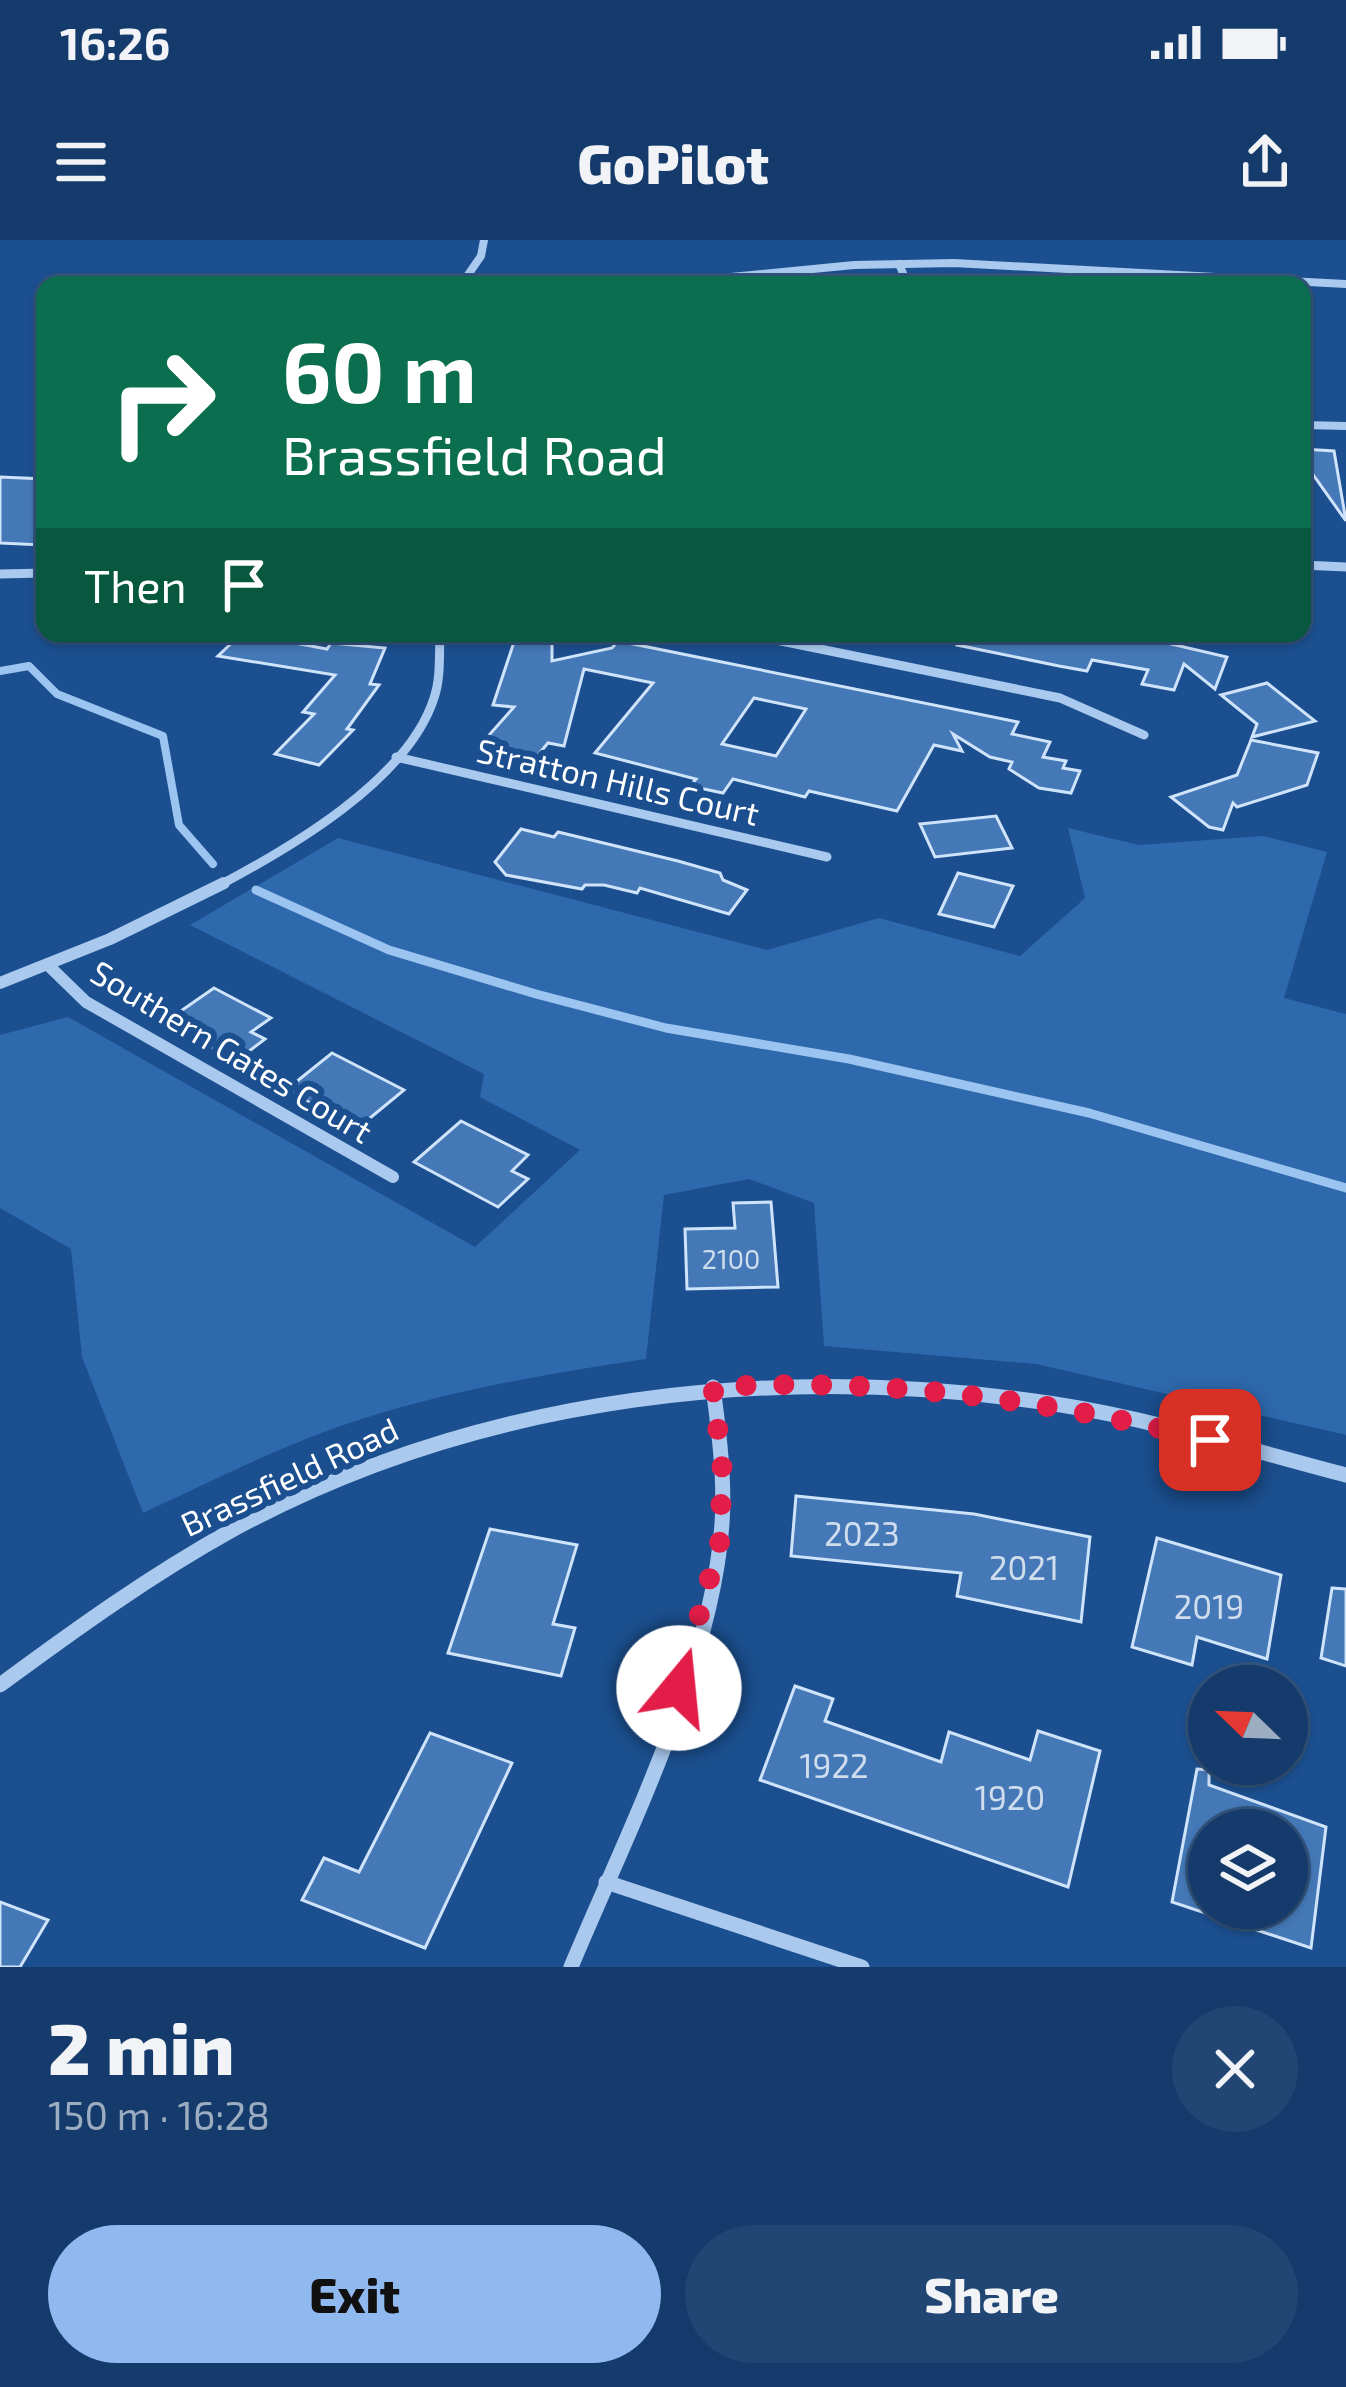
<!DOCTYPE html>
<html lang="en">
<head>
<meta charset="utf-8">
<style>
	:root { --surface:#143b6b; --page:#214673; --text:#f1f3f6; --muted:#9dadc1; --line:#33557e; --accent:#90b9f0 }
	body { margin:0; font-family:"Exo 2",sans-serif; background:var(--page); color:var(--text); height:100vh; display:flex; flex-direction:column; font-size:45px; white-space:nowrap }
	* { box-sizing:border-box; margin:0 }
	p { font-size:39px; color:var(--muted) }
	.icon { flex:none; width:66px; height:66px; fill:none; stroke:currentColor; stroke-width:2; stroke-linecap:round; stroke-linejoin:round }
	.map { position:relative; height:1727px; overflow:hidden }
	.side { display:flex; flex-direction:column; background:var(--surface); flex:1 }
	.side>* { flex:none }
	.guide { position:absolute; left:36px; top:36px; width:1275px; height:366px; border-radius:24px; box-shadow:0 3px 9px #0004,0 0 0 3px var(--line); background:#0b6e4f; color:#fff; overflow:hidden }
	.needle { width:78px; rotate:293deg }
	.controls { position:absolute; left:1188px; top:1425px; display:grid; gap:24px }
	.controls a { display:grid; place-items:center; width:120px; height:120px; border-radius:50%; background:var(--surface); box-shadow:0 3px 9px #0004,0 0 0 3px var(--line); font-size:60px }
	.pin { position:absolute; display:grid; place-items:center; width:102px; height:102px; color:#fff; margin:-51px; border-radius:24px; box-shadow:0 6px 18px #0006 }
	.me { position:absolute; width:132px; margin:-66px; rotate:17deg; stroke-linejoin:round; filter:drop-shadow(0 0 9px #0008) }
	.turn { display:flex; align-items:center; gap:42px; height:252px; padding:0 48px; font-size:54px }
	.turn .icon { width:156px; height:156px; stroke-width:2.5 }
	.turn b { display:block; font-size:84px; line-height:102px }
	.then { display:flex; align-items:center; height:114px; padding:0 48px; background:#0003; gap:24px; font-size:45px }
	.round { display:grid; place-items:center; flex:none; width:126px; height:126px; border-radius:63px; background:var(--page) }
	.head { display:flex; align-items:center; justify-content:space-between; height:204px; padding:0 48px }
	h1 { font-size:72px; font-weight:800; line-height:90px }
	.primary-button { display:flex; gap:24px; margin-top:auto; padding:24px 48px }
	.primary-button a { flex:1; height:138px; border-radius:72px; background:var(--accent); color:#111; font-size:48px; font-weight:800; line-height:138px; text-align:center }
	.primary-button a+a { background:var(--page); color:var(--text) }
	.status { display:flex; justify-content:space-between; align-items:center; height:84px; padding:0 60px; background:var(--surface); direction:ltr }
	.status svg { height:33px; fill:currentColor }
	header { display:flex; justify-content:space-between; align-items:center; height:156px; padding:0 48px; background:var(--surface); font-size:54px; font-weight:800 }
	.map>svg:first-child { display:block }
	.green { fill:#2e69ad }
	.lines { fill:none; stroke-linecap:round; stroke-linejoin:round }
	.stream-far1 { stroke:#9cc4f0; stroke-width:8 }
	.stream { stroke:#9cc4f0; stroke-width:9 }
	.building { fill:#4478b7; stroke:#cfe3fa; stroke-width:3; fill-rule:evenodd }
	.street-far3 { stroke:#a9c9ee; stroke-width:8 }
	.street-far2 { stroke:#a9c9ee; stroke-width:9 }
	.street-far1 { stroke:#a9c9ee; stroke-width:12 }
	.street { stroke:#a9c9ee; stroke-width:15 }
	.route { stroke:#e11d48; stroke-width:21; stroke-dasharray:0 37.8 }
	.labels { text-anchor:middle; dominant-baseline:central; stroke-width:12; stroke-linejoin:round; paint-order:stroke }
	.number-label { font-size:27px; fill:#d0dded }
	.street-label { font-size:33px; fill:#fff; stroke:#1b4f8f }
	.near-number-label { font-size:33px; fill:#d0dded }
</style>
</head>
<body>
<div class="status"><b>16:26</b><svg viewBox="0 0 49 12"><path d="M0 12V9h3v3zM5 12V6h3v6zM10 12V3h3v9zM15 12V0h3v12zM26 1h20v11H26zM47 4h2v5h-2z"/></svg></div>
<header><svg class="icon" aria-label="menu" viewBox="0 0 24 24"><path d="M4 6h16M4 12h16M4 18h16"/></svg>GoPilot<svg class="icon" aria-label="share" viewBox="0 0 24 24"><path d="M12 15V3M7 8l5-5 5 5M5 13v7h14v-7"/></svg></header>
<div class="map">
<svg width="1346" height="1727" viewBox="0 0 1346 1727">
	<rect width="100%" height="100%" fill="#1b4f8f"/>
	<path class="green" d="M1068,588L1139,605L1263,596L1327,612L1284,758L1346,774V1195L1036,1124L824,1106L814,963L749,939L664,955L646,1119C551,1133 457,1149 365,1178C288,1202 216,1239 143,1273L82,1117L71,1009L0,968V795L68,777L475,1007L580,910L480,857L484,834L190,685L338,598L767,710L879,678L1020,716L1085,658Z"/>
	<g class="lines">
		<polyline class="stream-far1" points="0,431 29,426 57,454 163,496 179,585 213,624"/>
		<polyline class="stream" points="256,650 389,710 536,754 666,788 849,819 1089,873 1346,948"/>
	</g>
	<g class="building">
		<polygon points="1302,209 1334,211 1346,281 1302,219"/>
		<polygon points="0,237 45,239 42,305 0,303"/>
		<polygon points="242,393 327,409 331,403 385,408 370,444 379,445 347,489 353,490 319,525 275,514 314,474 303,472 335,435 218,416"/>
		<polygon points="959,393 1124,393 1227,417 1215,449 1184,424 1174,450 1142,444 1148,430 1092,420 1087,431 1059,426 957,405"/>
		<path d="M552,398V421L612,408L618,401L1018,482L1012,494L1050,502L1043,517L1066,521L1063,528L1080,531L1071,553L1039,548L1009,529L1012,522L990,517L953,494L962,511L934,505L897,571L809,551L805,557L733,539L723,553L690,546L696,539L595,513L653,443L584,429L564,506L548,503L537,516L482,503L514,467L493,465L515,399ZM754,458L806,469L776,516L722,504Z"/>
		<polygon points="1267,443 1315,481 1252,497 1257,484 1221,455"/>
		<polygon points="1251,500 1318,513 1307,545 1237,567 1233,563 1223,590 1209,587 1171,557 1237,535"/>
		<polygon points="996,576 1012,608 935,617 920,584"/>
		<polygon points="521,589 554,597 558,592 678,621 720,633 723,640 747,650 729,674 640,648 637,653 604,645 585,645 582,649 506,635 495,622"/>
		<polygon points="958,633 1013,646 994,687 939,674"/>
		<polygon points="214,748 271,778 251,792 265,799 236,821 165,782"/>
		<polygon points="332,813 404,850 358,888 286,850"/>
		<polygon points="461,881 528,915 512,931 528,939 498,967 414,922"/>
		<polygon points="771,962 778,1047 687,1049 685,989 735,988 733,963"/>
		<polygon points="796,1256 974,1274 1090,1297 1081,1382 957,1356 961,1333 791,1316"/>
		<polygon points="490,1289 577,1305 553,1384 575,1388 561,1436 448,1413"/>
		<polygon points="1157,1298 1281,1335 1267,1419 1197,1397 1192,1425 1132,1407"/>
		<polygon points="1332,1348 1346,1349 1346,1426 1321,1418"/>
		<polygon points="795,1446 833,1459 825,1481 941,1522 949,1492 1030,1520 1038,1491 1100,1511 1068,1647 760,1540"/>
		<polygon points="430,1493 512,1523 425,1708 302,1660 324,1618 359,1632"/>
		<path d="M1197,1529L1209,1530V1545L1326,1587L1311,1708L1172,1662ZM1209,1590H1287V1668H1209Z"/>
		<polygon points="0,1662 48,1680 20,1727 0,1727"/>
	</g>
	<g class="lines">
		<g class="street-far3">
			<polyline points="899,24 908,45"/>
			<polyline points="339,37 394,45"/>
			<polyline points="461,45 481,16 484,0"/>
			<polyline points="649,45 854,25 954,23 1346,44"/>
			<polyline points="1302,185 1346,186"/>
		</g>
		<g class="street-far2">
			<polyline points="1302,325 1346,327"/>
			<polyline points="0,334 45,333"/>
			<polyline points="742,393 1060,458 1144,495"/>
			<polyline points="396,517 827,617"/>
			<path d="M218,646C290,608 408,540 434,458C441,438 439,415 440,393"/>
		</g>
		<g class="street-far1">
			<polyline points="48,725 86,762 393,937"/>
			<polyline points="0,743 110,699 224,643"/>
		</g>
		<g class="street">
			<path d="M0,1445C76,1389 151,1335 234,1289C483,1154 778,1122 1055,1164C1153,1179 1250,1210 1346,1235"/>
			<polyline points="606,1642 862,1727"/>
			<path d="M571,1727C626,1595 712,1427 722,1284C725,1239 719,1192 713,1147"/>
		</g>
	</g>
	<g class="lines">
		<path class="route" d="M679,1448L720,1301L722,1226L713,1147C883,1137 1045,1160 1210,1200"/>
	</g>
	<g class="labels">
		<g class="number-label">
			<text x="731" y="1018">2100</text>
		</g>
		<g class="street-label">
			<text transform="translate(618 541) rotate(13)">Stratton Hills Court</text>
			<text transform="translate(232 811) rotate(31)">Southern Gates Court</text>
			<text transform="translate(289 1236) rotate(-25)">Brassfield Road</text>
		</g>
		<g class="near-number-label">
			<text x="862" y="1293">2023</text>
			<text x="1024" y="1327">2021</text>
			<text x="1209" y="1366">2019</text>
			<text x="834" y="1525">1922</text>
			<text x="1010" y="1557">1920</text>
		</g>
	</g>
</svg>
<div class="controls">
<a><svg class="needle" viewBox="-14 -14 28 28"><path d="M0-13l5 13h-10z" fill="#e53935"/><path d="M0 13l5-13h-10z" fill="#9dadc1"/></svg></a>
<a><svg class="icon" aria-label="layers" viewBox="0 0 24 24"><path d="M12 4l9 5-9 5-9-5zM3 14l9 5 9-5"/></svg></a>
</div>
<div class="pin" style="left:1210px;top:1200px;background:#d93025"><svg class="icon" aria-label="arrive" viewBox="0 0 24 24"><path d="M6 21V4h12l-3 4 3 4H6"/></svg></div>
<svg class="me" style="left:679px;top:1448px" viewBox="-20 -20 40 40"><circle r="19" fill="#fff"/><path d="M0-13L10 11 0 6-10 11z" fill="#e11d48"/></svg>
<div class="guide">
<div class="turn"><svg class="icon" aria-label="right" viewBox="0 0 24 24"><path d="M7 20v-9h11M14 6l5 5-5 5"/></svg><div><b>60 m</b>Brassfield Road</div></div>
<div class="then">Then<svg class="icon" aria-label="arrive" viewBox="0 0 24 24"><path d="M6 21V4h12l-3 4 3 4H6"/></svg></div>
</div>
</div>
<section class="side">
<div class="head"><div><h1>2 min</h1><p>150 m · 16:28</p></div><a class="round"><svg class="icon" aria-label="close" viewBox="0 0 24 24"><path d="M6 6l12 12M18 6L6 18"/></svg></a></div>
<div class="primary-button"><a>Exit</a><a>Share</a></div>
</section>
</body>
</html>
